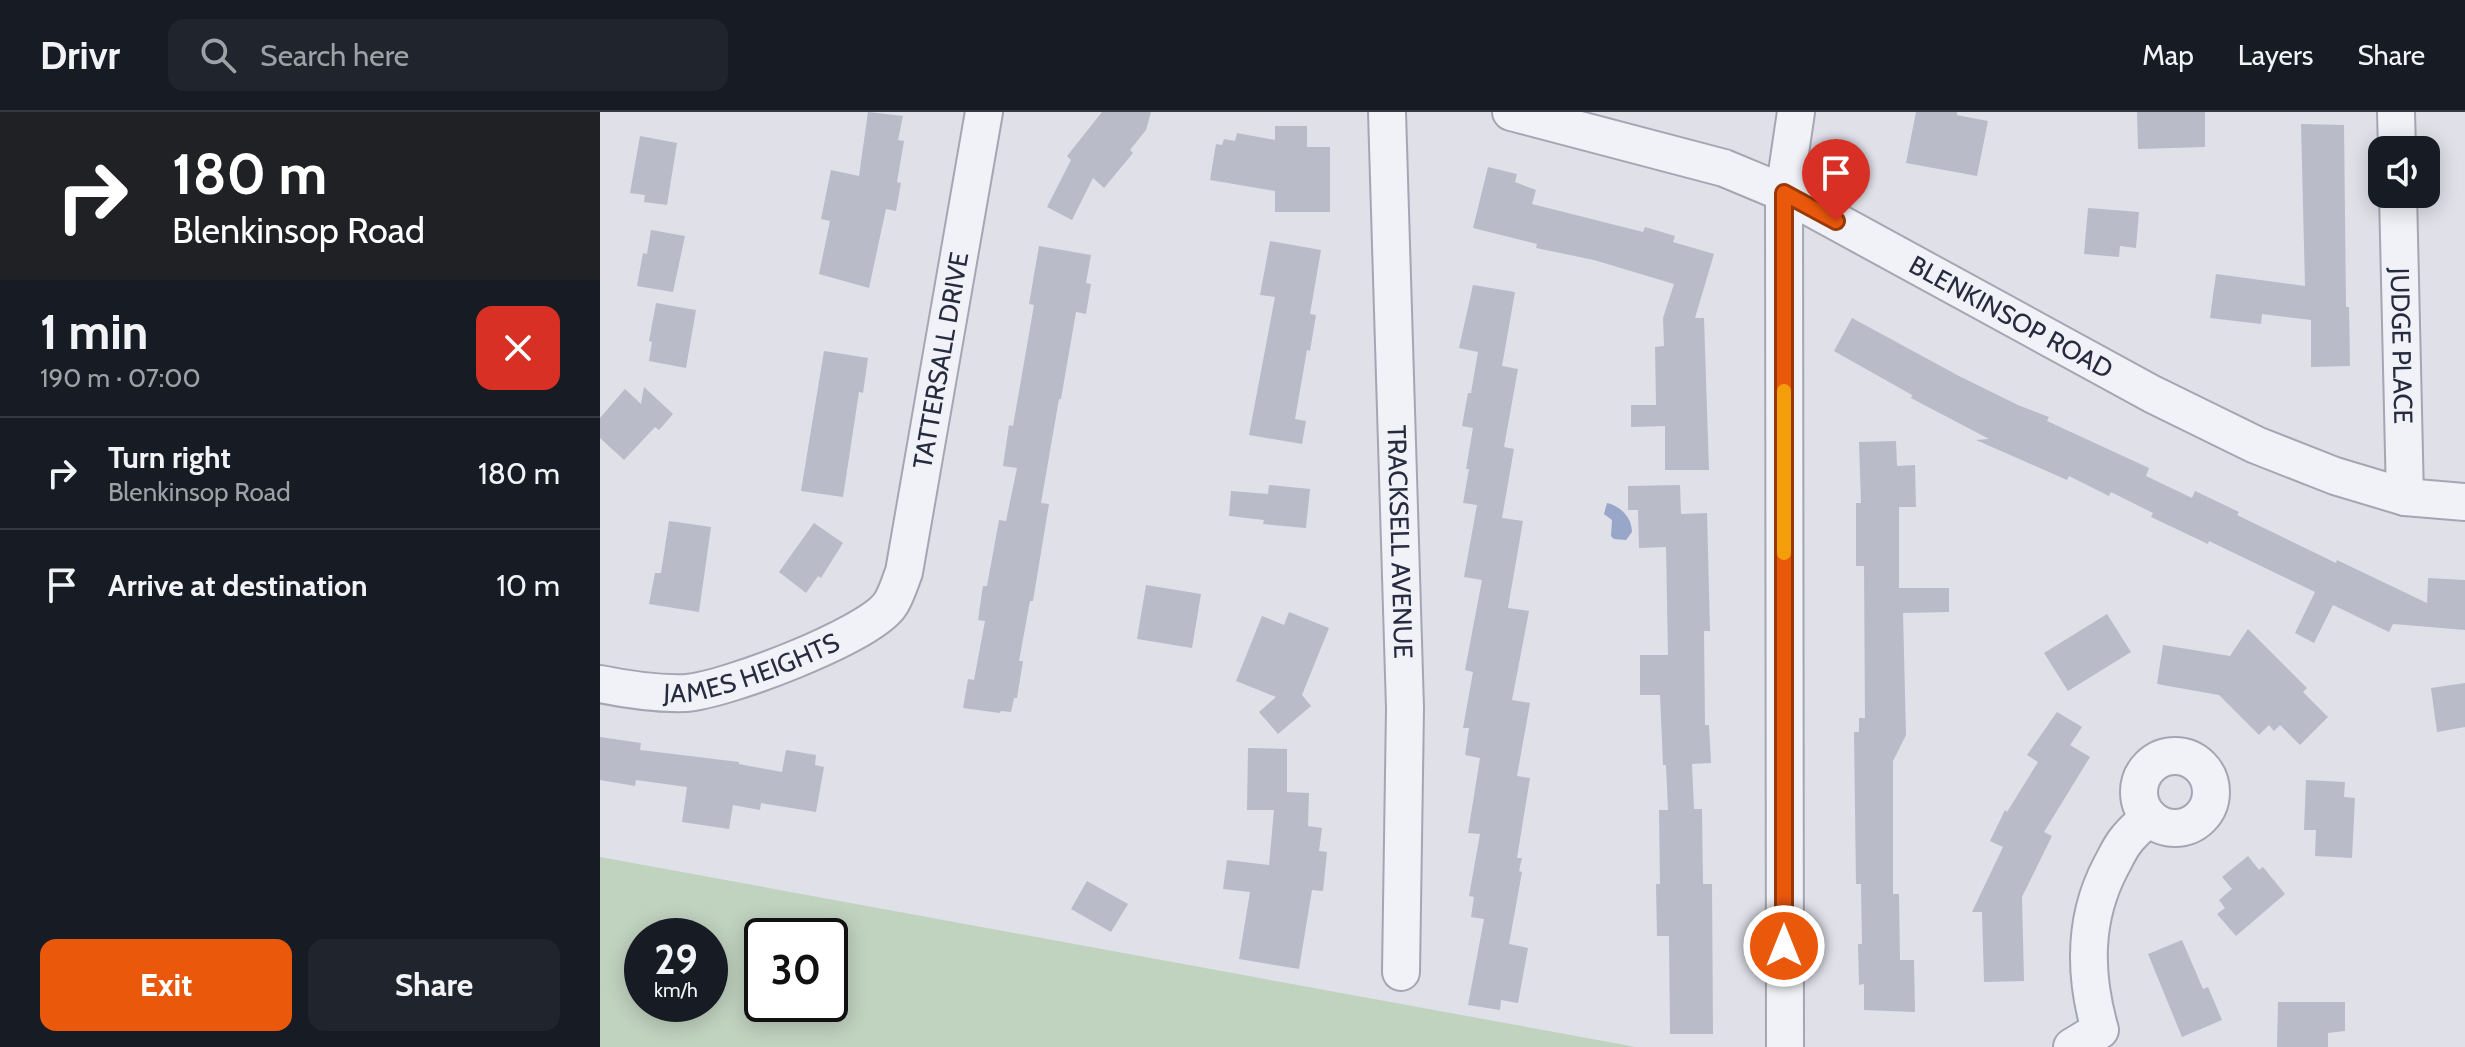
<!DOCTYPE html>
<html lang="en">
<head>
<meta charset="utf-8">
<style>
	:root { --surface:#171b24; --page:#20242c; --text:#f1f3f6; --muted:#9ea1a6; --line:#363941; --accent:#ea580c }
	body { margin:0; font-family:Cabin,sans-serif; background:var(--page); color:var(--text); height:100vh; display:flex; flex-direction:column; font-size:30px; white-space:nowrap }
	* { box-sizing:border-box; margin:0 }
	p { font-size:26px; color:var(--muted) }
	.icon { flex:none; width:44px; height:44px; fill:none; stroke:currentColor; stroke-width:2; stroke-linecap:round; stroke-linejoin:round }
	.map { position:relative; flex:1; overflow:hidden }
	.side { display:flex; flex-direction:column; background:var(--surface); width:600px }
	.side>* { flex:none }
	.hud { background:#202124; color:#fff; overflow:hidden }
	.fabs { position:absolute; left:1768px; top:24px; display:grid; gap:16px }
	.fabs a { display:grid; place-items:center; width:72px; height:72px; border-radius:16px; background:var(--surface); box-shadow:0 4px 20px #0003; font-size:40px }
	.speed { position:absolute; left:24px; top:806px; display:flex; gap:16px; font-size:40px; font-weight:700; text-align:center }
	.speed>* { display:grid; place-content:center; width:104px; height:104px; border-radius:50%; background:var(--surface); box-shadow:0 4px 20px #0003; line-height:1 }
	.speed small { font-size:20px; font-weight:400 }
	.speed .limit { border:4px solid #111; border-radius:12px; background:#fff; color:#111 }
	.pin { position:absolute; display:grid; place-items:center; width:68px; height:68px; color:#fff; margin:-82px -34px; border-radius:50% 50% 50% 0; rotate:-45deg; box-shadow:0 0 8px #0007 }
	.pin .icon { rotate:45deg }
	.me { position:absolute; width:88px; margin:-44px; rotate:0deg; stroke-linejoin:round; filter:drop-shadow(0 0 6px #0008) }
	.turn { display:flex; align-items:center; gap:28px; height:168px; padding:0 40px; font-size:36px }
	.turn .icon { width:104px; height:104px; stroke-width:2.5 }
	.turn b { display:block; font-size:56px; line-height:68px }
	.round { display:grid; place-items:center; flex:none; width:84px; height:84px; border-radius:16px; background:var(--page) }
	.headline { display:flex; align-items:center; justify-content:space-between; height:136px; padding:0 40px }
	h1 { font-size:48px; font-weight:700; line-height:60px }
	.cta { display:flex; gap:16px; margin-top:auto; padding:16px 40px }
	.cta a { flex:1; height:92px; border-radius:16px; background:var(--accent); color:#fff; font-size:32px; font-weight:700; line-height:92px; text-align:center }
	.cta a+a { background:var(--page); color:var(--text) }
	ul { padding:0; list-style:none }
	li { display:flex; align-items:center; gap:24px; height:112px; padding:0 40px; border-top:2px solid var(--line) }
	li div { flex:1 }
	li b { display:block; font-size:30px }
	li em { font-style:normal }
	header { display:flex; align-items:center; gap:48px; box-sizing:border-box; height:112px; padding:0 40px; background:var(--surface); border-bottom:2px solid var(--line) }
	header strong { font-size:38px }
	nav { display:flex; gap:44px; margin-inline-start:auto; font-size:28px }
	.search { width:560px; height:72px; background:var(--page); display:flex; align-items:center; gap:20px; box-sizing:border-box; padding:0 28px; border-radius:16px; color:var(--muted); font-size:30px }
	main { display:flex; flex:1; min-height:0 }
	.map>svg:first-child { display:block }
	.green { fill:#c0d3bf; fill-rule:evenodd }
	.water { fill:#98a6ca }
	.building { fill:#b9bbc8 }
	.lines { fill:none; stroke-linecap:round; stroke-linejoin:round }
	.minor-casing { stroke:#a4a6b2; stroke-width:40 }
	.minor { stroke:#f1f2f7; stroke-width:36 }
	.route-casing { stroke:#983908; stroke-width:20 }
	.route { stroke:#ea580c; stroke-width:14 }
	.slow { stroke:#f59e0b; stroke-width:14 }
	.labels { text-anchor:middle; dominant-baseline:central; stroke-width:6; stroke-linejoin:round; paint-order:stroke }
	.street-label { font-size:26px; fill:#272b40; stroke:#eef0f6 }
</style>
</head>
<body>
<header>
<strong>Drivr</strong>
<div class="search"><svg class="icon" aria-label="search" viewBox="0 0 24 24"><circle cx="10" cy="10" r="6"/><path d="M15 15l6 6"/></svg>Search here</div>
<nav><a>Map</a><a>Layers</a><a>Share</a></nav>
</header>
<main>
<section class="side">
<div class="hud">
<div class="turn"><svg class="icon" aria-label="right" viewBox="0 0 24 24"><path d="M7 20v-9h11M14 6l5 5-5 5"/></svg><div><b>180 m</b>Blenkinsop Road</div></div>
</div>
<div class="headline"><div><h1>1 min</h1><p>190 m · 07:00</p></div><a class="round" style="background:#d93025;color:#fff"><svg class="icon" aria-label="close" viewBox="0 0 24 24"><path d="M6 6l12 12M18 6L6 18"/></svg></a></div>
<ul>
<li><svg class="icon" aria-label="right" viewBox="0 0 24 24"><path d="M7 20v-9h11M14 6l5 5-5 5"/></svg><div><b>Turn right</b><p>Blenkinsop Road</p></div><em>180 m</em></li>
<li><svg class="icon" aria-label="arrive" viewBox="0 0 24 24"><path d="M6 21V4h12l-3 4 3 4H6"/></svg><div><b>Arrive at destination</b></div><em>10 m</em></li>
</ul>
<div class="cta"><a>Exit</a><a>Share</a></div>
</section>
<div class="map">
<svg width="1865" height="935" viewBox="0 0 1865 935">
	<rect width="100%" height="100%" fill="#dfe0e8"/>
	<path class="green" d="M0,745L1036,935H0ZM42,824H110V892H42ZM162,824H230V892H162Z"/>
	<path class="water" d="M1007,391C1021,394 1032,406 1032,420L1026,428L1014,427L1011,424L1012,408L1004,402Z"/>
	<g class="building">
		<polygon points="268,0 303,4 298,28 304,29 297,70 301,71 296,99 286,97 269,176 219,162 230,109 221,107 231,58 259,64"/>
		<polygon points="502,0 551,0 546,18 530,38 533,41 504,76 493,66 472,108 447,95 471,48 467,44"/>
		<polygon points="1316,0 1357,0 1357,3 1388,9 1377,64 1306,51"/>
		<polygon points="1537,0 1605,0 1605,35 1538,37"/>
		<polygon points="1701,12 1744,13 1746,195 1749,195 1750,254 1711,255 1711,208 1662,202 1661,212 1610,206 1616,162 1705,174"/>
		<polygon points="675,14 707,14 707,35 730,35 730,100 675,100 675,79 610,68 616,32 622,33 624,27 635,29 637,21 675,28"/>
		<polygon points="40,24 77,31 67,93 44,90 45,83 30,81"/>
		<polygon points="888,55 917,62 915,70 936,78 932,92 1043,120 1045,115 1075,124 1073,130 1114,142 1095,206 1104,206 1109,358 1065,358 1065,314 1031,315 1031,293 1056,293 1055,235 1064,234 1063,206 1074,172 994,148 936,136 937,132 873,116"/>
		<polygon points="1488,96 1539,100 1536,136 1520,134 1519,145 1484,142"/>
		<polygon points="51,118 85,124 73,180 37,174 43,141 47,142"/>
		<polygon points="670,129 721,138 710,202 716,203 710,239 707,238 695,307 706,309 702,332 649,323 675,185 660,183"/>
		<polygon points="439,134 491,143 486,171 491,172 486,202 476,200 461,287 459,287 441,391 449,392 433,489 430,489 419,549 423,549 417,586 414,586 411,600 401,599 400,601 363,596 368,567 374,568 385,509 378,508 383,474 387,474 399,408 406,409 417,356 403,354 409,313 413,314 434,193 429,192"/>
		<polygon points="873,173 915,180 902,254 918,257 904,335 914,337 902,406 923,409 908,496 929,499 912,588 930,591 917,664 930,666 917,746 922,746 919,759 922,760 909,832 928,836 918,891 901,888 900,898 868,893 884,807 871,805 874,785 869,784 880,722 868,721 880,646 865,643 869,616 863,616 873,560 865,558 882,468 864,465 877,393 863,391 869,357 866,357 873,316 862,314 868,281 871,281 878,240 859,236"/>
		<polygon points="56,191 96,198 86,256 49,249 52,230 49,229"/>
		<polygon points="1252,206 1359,264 1418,293 1449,305 1447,309 1549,356 1546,364 1592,386 1595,379 1639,400 1637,403 1736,451 1737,448 1827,491 1828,466 1865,468 1865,518 1793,512 1789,520 1733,493 1714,531 1695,521 1715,480 1609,429 1608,432 1551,405 1553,401 1511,380 1509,384 1469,364 1467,368 1376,328 1389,327 1311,286 1312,283 1234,239"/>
		<polygon points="224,239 268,246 263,281 259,280 243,385 201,379"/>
		<polygon points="44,275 73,302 59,318 55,315 24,348 0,326 0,306 25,277 41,292"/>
		<polygon points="1296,329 1297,354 1315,353 1316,395 1299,395 1299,476 1349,476 1349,500 1303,501 1306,623 1293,649 1293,782 1299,782 1300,848 1314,848 1315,900 1264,898 1264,872 1259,873 1258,832 1262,832 1261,772 1256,772 1254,620 1259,620 1259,606 1265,606 1264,454 1256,454 1256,391 1261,391 1259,330"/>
		<polygon points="669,373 710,377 706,416 663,412 664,408 629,404 631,379 668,382"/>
		<polygon points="1080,373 1081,402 1107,401 1110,519 1104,519 1105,613 1109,613 1111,651 1092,652 1094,697 1102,697 1103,772 1112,772 1113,922 1070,922 1069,824 1057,824 1056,772 1060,772 1059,698 1068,698 1066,653 1063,653 1060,583 1040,583 1040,543 1068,543 1066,435 1039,436 1038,398 1028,398 1028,374"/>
		<polygon points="69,409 111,415 99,500 49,492 55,461 61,461"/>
		<polygon points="214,411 243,431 221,466 218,464 206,481 179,460"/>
		<polygon points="546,473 601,482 592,536 537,527"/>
		<polygon points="689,500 729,516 702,583 711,594 678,622 659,600 676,585 636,569 662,504 684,513"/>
		<polygon points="1507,502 1531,540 1468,579 1444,541"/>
		<polygon points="1648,517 1707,576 1703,580 1728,605 1700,633 1680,613 1674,619 1669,613 1659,623 1619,583 1557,572 1563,533 1630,544"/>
		<polygon points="1865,571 1865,615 1837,620 1831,576"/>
		<polygon points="1457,600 1482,615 1470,633 1490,645 1444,720 1452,724 1422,785 1424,869 1384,870 1382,800 1372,800 1403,735 1390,729 1405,698 1407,700 1438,650 1427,643"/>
		<polygon points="0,625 41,631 40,638 139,650 139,652 182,660 186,638 216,643 215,653 224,655 216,700 161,691 160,698 133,693 129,717 82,710 87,675 36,668 35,674 0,668"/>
		<polygon points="648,636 687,637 687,680 709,681 708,714 722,716 719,739 727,740 723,779 712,778 699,857 639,847 650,780 623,777 627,748 669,753 674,698 647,698"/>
		<polygon points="1706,668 1745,670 1744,685 1755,686 1752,746 1715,744 1716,718 1704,718"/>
		<polygon points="1648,744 1659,758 1663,755 1685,782 1636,824 1617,802 1625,796 1619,788 1632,777 1622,765"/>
		<polygon points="487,769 528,792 511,820 471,797"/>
		<polygon points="1582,828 1603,877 1608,875 1622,908 1582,925 1548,842"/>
		<polygon points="1678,890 1745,890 1745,919 1728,921 1728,935 1677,935"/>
	</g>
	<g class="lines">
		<g class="minor-casing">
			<g id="minor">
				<path id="s1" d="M787,0L805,596L801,860"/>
				<path id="s2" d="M911,0L1124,56L1184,81L1552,282L1656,333L1735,364L1805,385L1865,390"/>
				<polyline points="1796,0 1797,38"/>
				<path id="s3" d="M1798,82L1805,385"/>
				<path id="s4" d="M0,572C29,578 56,582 86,581C126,578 265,525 289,494C296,485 300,470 304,460L384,0"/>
				<circle cx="1575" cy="680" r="36"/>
				<polyline points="1185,935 1184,81 1196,0"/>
				<path d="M1472,935L1500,918C1484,862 1483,807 1511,754C1516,745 1520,735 1527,727C1533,719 1542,712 1549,705"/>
			</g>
		</g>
		<use href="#minor" class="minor"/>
	</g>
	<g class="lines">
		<g class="route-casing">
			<polyline id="route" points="1184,834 1184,81 1236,109"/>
		</g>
		<use href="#route" class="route"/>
		<polyline class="slow" points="1184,279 1184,441"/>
	</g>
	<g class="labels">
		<g class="street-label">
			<text stroke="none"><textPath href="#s2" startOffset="544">BLENKINSOP ROAD</textPath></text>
			<text stroke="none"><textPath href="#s3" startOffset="152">JUDGE PLACE</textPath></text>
			<text stroke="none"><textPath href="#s4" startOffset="562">TATTERSALL DRIVE</textPath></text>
			<text stroke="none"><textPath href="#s1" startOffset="430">TRACKSELL AVENUE</textPath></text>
			<text stroke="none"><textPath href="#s4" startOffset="156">JAMES HEIGHTS</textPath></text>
		</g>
	</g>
</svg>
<div class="fabs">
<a><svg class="icon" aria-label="sound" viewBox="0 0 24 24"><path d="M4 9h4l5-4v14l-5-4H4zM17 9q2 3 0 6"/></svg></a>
</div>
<div class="speed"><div>29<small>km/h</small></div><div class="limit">30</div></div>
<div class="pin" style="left:1236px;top:109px;background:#d93025"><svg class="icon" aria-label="arrive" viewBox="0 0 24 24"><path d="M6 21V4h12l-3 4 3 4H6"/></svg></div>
<svg class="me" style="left:1184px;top:834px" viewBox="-20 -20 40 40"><circle r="17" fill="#ea580c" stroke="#fff" stroke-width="3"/><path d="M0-11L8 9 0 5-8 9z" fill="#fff"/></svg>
</div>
</main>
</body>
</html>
